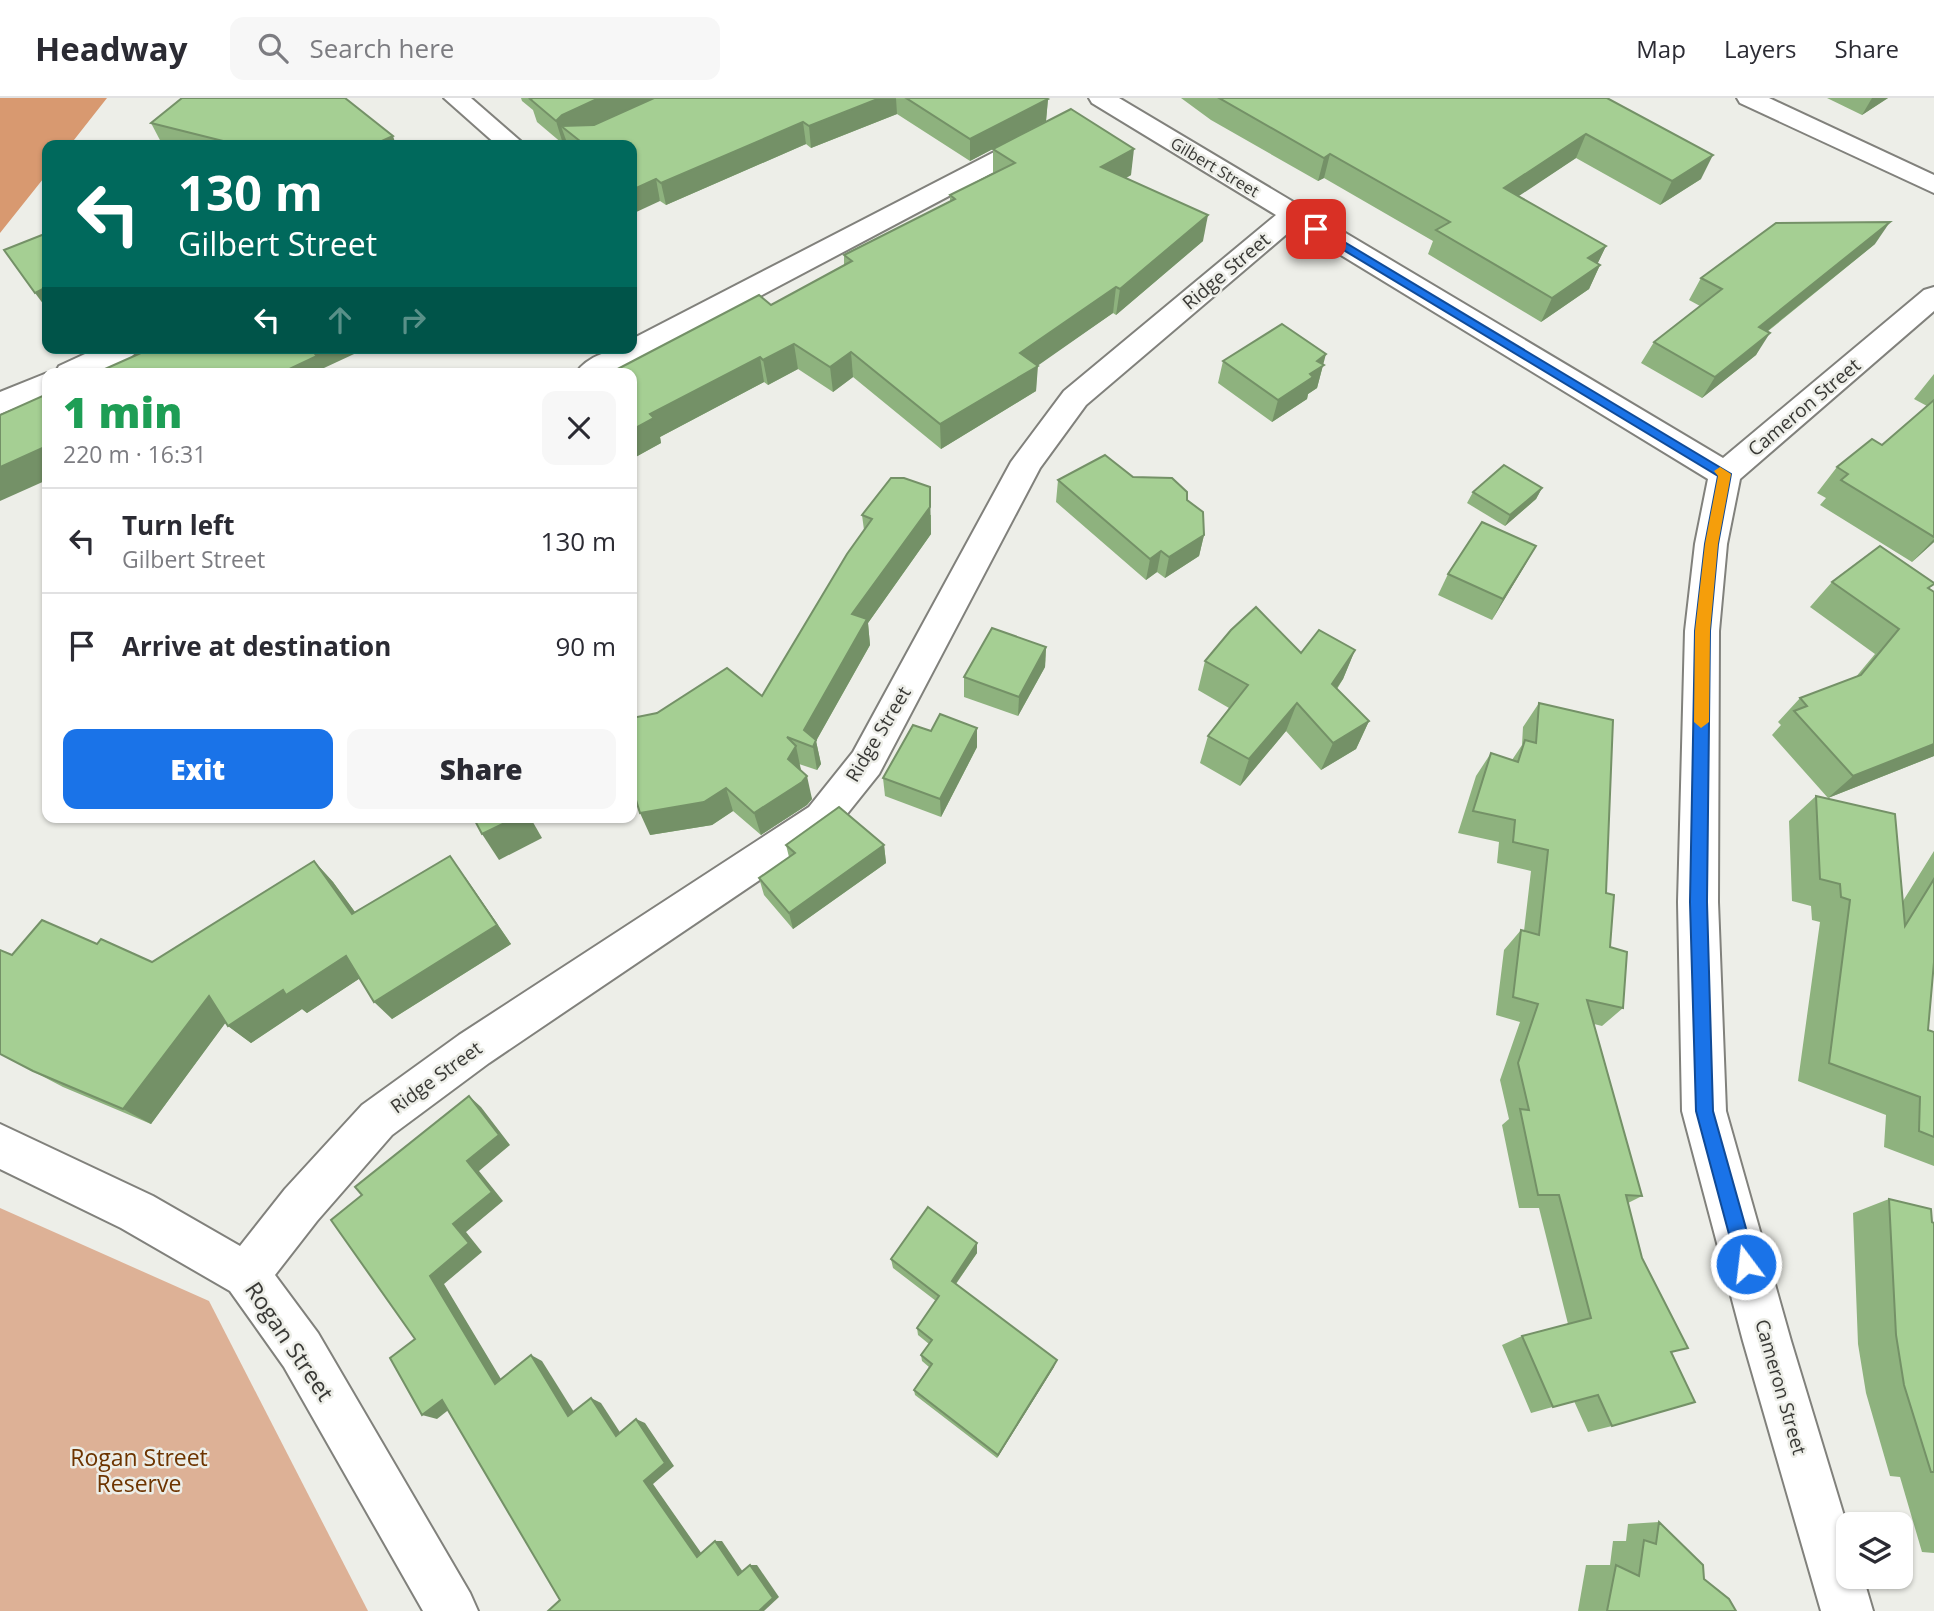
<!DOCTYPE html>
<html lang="en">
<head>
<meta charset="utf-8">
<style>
	:root { --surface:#fff; --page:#f7f7f7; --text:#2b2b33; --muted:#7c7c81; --line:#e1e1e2; --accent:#1a73e8 }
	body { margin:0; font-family:"Open Sans",sans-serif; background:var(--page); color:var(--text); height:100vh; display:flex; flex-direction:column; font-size:26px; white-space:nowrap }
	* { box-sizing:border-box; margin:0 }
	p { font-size:23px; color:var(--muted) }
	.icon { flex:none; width:38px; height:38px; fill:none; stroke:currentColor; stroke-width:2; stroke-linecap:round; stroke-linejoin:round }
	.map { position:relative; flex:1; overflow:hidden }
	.details { position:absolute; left:42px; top:270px; width:595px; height:455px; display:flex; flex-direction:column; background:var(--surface); border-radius:14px; box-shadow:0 2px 5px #0004 }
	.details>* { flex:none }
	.top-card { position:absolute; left:42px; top:42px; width:595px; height:214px; border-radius:14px; box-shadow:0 2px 5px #0004; background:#00695c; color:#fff; overflow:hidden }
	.buttons { position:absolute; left:1836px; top:1414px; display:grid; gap:14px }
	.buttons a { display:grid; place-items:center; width:77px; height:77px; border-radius:14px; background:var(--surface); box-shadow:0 2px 5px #0004; font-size:35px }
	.pin { position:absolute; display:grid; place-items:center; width:60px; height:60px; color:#fff; margin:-30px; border-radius:14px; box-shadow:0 4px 10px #0006 }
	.me { position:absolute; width:77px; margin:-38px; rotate:345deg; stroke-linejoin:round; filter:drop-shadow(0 0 5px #0008) }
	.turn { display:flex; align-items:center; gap:24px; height:147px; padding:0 21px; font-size:32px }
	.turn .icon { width:91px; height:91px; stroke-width:2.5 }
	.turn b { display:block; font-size:49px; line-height:60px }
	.lanes { display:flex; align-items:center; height:66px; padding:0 21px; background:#0003; justify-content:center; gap:35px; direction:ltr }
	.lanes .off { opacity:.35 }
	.round { display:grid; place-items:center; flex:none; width:74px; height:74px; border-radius:14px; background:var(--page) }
	.head { display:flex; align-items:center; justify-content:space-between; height:119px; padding:0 21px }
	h1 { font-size:42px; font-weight:800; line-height:52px; color:#1e9e55 }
	.button { display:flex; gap:14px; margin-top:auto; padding:14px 21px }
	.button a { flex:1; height:80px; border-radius:14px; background:var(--accent); color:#fff; font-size:28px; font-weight:800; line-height:80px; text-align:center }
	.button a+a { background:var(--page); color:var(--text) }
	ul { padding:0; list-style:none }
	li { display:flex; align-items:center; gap:21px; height:105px; padding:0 21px; border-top:2px solid var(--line) }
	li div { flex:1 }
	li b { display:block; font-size:26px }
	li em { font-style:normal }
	header { display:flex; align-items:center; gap:42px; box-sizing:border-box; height:98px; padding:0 35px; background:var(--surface); border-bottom:2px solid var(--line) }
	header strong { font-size:33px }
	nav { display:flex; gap:38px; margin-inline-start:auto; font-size:24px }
	.search { width:490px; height:63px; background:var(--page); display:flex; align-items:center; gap:18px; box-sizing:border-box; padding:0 24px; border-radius:14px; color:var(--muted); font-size:26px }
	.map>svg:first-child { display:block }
	.green { fill:#ddb196 }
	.forest { fill:#d89970 }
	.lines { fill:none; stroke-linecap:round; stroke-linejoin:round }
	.minor-casing { stroke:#81817c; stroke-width:4 }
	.minor { fill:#fff; fill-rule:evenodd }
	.wall { fill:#8eb27e }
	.shaded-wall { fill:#749167 }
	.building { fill:#a5cf93; stroke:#749167; stroke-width:2 }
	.route { fill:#1a73e8; stroke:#114b97; stroke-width:2 }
	.slow { fill:#f59e0b }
	.labels { text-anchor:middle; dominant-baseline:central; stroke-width:5; stroke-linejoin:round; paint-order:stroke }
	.far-street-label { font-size:16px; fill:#393936; stroke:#edeee8 }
	.street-label { font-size:19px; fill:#393936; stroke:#edeee8 }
	.near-street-label { font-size:23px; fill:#393936; stroke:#edeee8 }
	.near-park-label { font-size:23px; fill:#6d3400; stroke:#edeee8 }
</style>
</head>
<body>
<header>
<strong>Headway</strong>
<div class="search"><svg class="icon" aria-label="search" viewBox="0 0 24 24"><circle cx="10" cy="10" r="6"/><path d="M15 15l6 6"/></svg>Search here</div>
<nav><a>Map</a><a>Layers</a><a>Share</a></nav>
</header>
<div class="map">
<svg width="1934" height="1513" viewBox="0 0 1934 1513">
	<rect width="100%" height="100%" fill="#edeee8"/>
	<polygon class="green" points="0,1110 209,1203 368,1513 0,1513"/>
	<polygon class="forest" points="0,0 107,0 70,47 47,47 47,76 0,135"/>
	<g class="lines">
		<g class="minor-casing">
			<g id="minor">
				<polygon points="444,0 471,0 525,47 497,47"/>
				<polygon points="1089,0 1119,0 1723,360 1924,192 1934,189 1934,213 1740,381 1727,446 1719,533 1718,804 1726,1013 1791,1243 1848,1431 1848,1479 1863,1479 1873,1513 1821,1513 1743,1243 1682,1013 1678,804 1685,533 1695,446 1708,381 1295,129 1086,307 1040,370 879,676 835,731 489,965 392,1037 317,1123 275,1177 318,1235 470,1495 478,1513 423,1513 284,1269 230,1193 121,1130 0,1071 0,1026 153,1098 240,1148 285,1091 362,1007 459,937 809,709 853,654 1011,364 1064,293 1276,117 1092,5"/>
				<polygon points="1737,0 1769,0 1934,77 1934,95 1740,5"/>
				<path d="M1038,33L1047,36L1051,41L1047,46L615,275H576C587,258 613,250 632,250V241L1029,36Z"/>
				<path d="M98,250H139C123,275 81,275 55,275L59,268Z"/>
				<polygon points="47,275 47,297 0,316 0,294"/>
			</g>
		</g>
		<use href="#minor" class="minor"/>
	</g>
	<g class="wall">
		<polygon points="521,0 1046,0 1048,1 1046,23 970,63 897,16 811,50 806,46 666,107 660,103 632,47 567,47 566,42 563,46 537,24 533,12 522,3"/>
		<polygon points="1181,0 1607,0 1701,81 1660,107 1576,60 1518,98 1606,148 1597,166 1600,167 1589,191 1541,224 1428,156 1433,143 1324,80 1318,83 1211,22"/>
		<polygon points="1827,0 1888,0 1862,17"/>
		<polygon points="151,25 396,47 168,47 162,46"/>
		<polygon points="993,51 1131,77 1126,80 1203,143 1116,217 1113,215 1037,267 1036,293 941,351 853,279 833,294 798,271 768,287 764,284 660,339 661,345 632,361 771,207 844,167 844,157 950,103 950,97 993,76"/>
		<polygon points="1875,146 1767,234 1756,257 1702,300 1641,265 1654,244 1700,208 1689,202 1701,180"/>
		<polygon points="1223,263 1323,267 1317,290 1308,296 1307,301 1272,324 1218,285"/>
		<polygon points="1934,276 1934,444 1912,464 1820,407 1826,400 1817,395 1837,369 1882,347 1927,308 1914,301"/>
		<polygon points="1133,379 1187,402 1204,437 1199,458 1165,480 1157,474 1146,482 1056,404 1058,382"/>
		<polygon points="1542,390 1536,401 1505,428 1467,405 1473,394"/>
		<polygon points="862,417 931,417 931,436 868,525 870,547 816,643 821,666 817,672 799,666 801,672 812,701 807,707 761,737 733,713 712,727 650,737 762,598 864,432"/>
		<polygon points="1536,448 1492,522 1438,497 1448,476"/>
		<polygon points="1832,484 1929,491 1934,658 1828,700 1772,637 1781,627 1778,624 1800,600 1855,580 1875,556 1810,509"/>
		<polygon points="1046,549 1045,569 1018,618 964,599 964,579"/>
		<polygon points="1355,552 1343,581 1337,591 1369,623 1356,651 1321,672 1286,633 1240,688 1200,665 1208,638 1229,610 1198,592 1205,563"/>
		<polygon points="1539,605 1606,795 1610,849 1623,910 1602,928 1594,926 1642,1098 1628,1105 1642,1160 1671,1255 1612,1328 1588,1334 1574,1303 1531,1315 1502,1247 1522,1238 1568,1226 1539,1110 1519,1110 1502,1027 1509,1021 1500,982 1520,924 1496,917 1504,852 1521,832 1524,833 1531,773 1497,765 1499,744 1458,735 1476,678 1491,655 1512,662 1522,647 1523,629"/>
		<polygon points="977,630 977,649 941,719 885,698 883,680 931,633"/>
		<polygon points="1816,698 1903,803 1934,753 1934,864 1928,932 1934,934 1934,1068 1884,1049 1886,1017 1798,983 1820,824 1812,822 1811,808 1792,803 1789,723"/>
		<polygon points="786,747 884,747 886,765 793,831 764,797 759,780 789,759"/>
		<polygon points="314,763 333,784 355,814 465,779 511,846 392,921 360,880 307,915 302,911 251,945 228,928 225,925 151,1026 63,989 0,956 97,846 152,864"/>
		<polygon points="1889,1101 1934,1125 1934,1455 1922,1454 1900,1379 1890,1378 1866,1295 1858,1246 1853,1115"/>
		<polygon points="977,1155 956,1186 1054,1269 997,1360 915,1297 914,1292 929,1269 922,1263 921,1257 929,1246 918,1237 917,1230 936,1203 893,1170 891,1161"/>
		<polygon points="1659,1424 1704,1481 1736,1513 1578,1513 1586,1467 1610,1467 1613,1443 1626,1443 1628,1426"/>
	</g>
	<g class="shaded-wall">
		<polygon points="599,0 656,0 573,37 561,28 566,42 563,46 556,23 562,17"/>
		<polygon points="880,0 896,0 897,16 811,50 809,28"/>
		<polygon points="1872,0 1888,0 1862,17"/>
		<polygon points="1048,1 1046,23 970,63 970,41"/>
		<polygon points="803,24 806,46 666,107 661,85"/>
		<polygon points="1586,36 1576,60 1495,114 1504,90"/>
		<polygon points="393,38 396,47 373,47"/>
		<polygon points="1134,51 1131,77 1099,95 1101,69"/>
		<polygon points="1330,56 1324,80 1318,83 1324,60"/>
		<polygon points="1713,57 1701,81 1660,107 1672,83"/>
		<polygon points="656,81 660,103 632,116 632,92"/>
		<polygon points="1208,117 1203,143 1116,217 1120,191"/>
		<polygon points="1890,124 1875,146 1745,251 1759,229"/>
		<polygon points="1606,148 1595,171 1600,167 1589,191 1541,224 1552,200 1588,160"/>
		<polygon points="47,189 47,211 35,195"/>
		<polygon points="1116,189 1113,215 1033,271 1038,268 1036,293 941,351 940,326 1020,255"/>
		<polygon points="1770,235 1756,257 1702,300 1715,279"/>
		<polygon points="794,246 798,271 768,287 763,262"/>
		<polygon points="309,250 367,250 324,270 326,275 281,275"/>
		<polygon points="851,254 853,279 833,294 830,269"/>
		<polygon points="1326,256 1317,290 1308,296 1307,301 1272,324 1278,302 1317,263"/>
		<polygon points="760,259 764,284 660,339 661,345 632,361 632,332 650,316"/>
		<polygon points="47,348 47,382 0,403 0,369"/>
		<polygon points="930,389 931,436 868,525 870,547 816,643 821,666 817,672 813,649 804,632 852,516"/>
		<polygon points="1542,390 1536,401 1505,428 1510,417"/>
		<polygon points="1204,437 1199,458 1165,480 1169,459"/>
		<polygon points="1934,441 1934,444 1912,464"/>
		<polygon points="1536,448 1524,469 1492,522 1503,501"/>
		<polygon points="1161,453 1157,474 1146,482 1150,461"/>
		<polygon points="1046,549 1045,569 1018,618 1019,599"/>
		<polygon points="1355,552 1343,581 1320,614 1332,586"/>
		<polygon points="1297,605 1286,633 1240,688 1249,661"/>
		<polygon points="1369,623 1356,651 1321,672 1333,645"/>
		<polygon points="977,630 977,649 941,719 940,701"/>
		<polygon points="1934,646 1934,658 1828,700 1853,678"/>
		<polygon points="796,648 801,672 788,661"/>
		<polygon points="807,678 812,701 807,707 761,737 754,715"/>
		<polygon points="726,690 733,713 712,727 650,737 640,715"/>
		<polygon points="517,719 530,719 542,740 499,762 482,736"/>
		<polygon points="884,747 886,765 793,831 789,815"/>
		<polygon points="314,763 333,784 371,836 352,816"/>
		<polygon points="465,779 511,846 392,921 374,904"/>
		<polygon points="346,858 365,877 307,915 302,911 251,945 228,928 283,892"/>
		<polygon points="209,898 232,916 151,1026 123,1011"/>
		<polygon points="469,998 481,1009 510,1047 479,1073 503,1103 466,1134 482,1154 444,1186 507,1291 495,1286 430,1178 453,1126 467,1063"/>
		<polygon points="977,1145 977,1155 952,1191 952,1183"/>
		<polygon points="531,1257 542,1263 579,1322 568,1318"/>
		<polygon points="1057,1262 1054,1269 997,1360 998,1357"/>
		<polygon points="591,1300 601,1305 625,1342 616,1338"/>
		<polygon points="442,1302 456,1306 437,1321 422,1317"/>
		<polygon points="636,1321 645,1325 674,1368 653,1386 704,1459 697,1459 644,1383"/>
		<polygon points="715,1443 722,1443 745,1477 738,1477"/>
		<polygon points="750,1467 757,1467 779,1499 764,1513 759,1513"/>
	</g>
	<g class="building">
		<polygon points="182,0 345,0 393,38 373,47 239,47 151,25"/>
		<polygon points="533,0 599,0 562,17 556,23 530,1"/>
		<polygon points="654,0 880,0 809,28 803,24 661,85 656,81 632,92 632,47 585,47 561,28 594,27"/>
		<polygon points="906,0 1046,0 1048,1 970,41"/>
		<polygon points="1219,0 1607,0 1713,57 1672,83 1586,36 1504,90 1606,148 1588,160 1600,167 1552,200 1436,132 1450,124 1330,56 1324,60"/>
		<polygon points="1071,11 1134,51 1101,69 1208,117 1120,191 1116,189 1020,255 1038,268 940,326 851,254 830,269 794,246 763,262 760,259 650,316 654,320 632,332 632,275 610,275 759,197 771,207 852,163 844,157 955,101 950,97 1015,65 993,51"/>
		<polygon points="1890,124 1759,229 1770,235 1715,279 1654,244 1722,191 1701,180 1776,125"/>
		<polygon points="47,135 47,189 35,195 4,152"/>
		<polygon points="1282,226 1326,256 1317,263 1324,267 1310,276 1313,279 1278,302 1223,263"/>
		<polygon points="152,250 310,250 317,258 281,275 96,275"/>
		<polygon points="47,296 47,348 0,369 0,317"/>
		<polygon points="1934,302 1934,439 1841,382 1848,376 1837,369 1872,341 1882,347"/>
		<polygon points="1105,357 1133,379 1172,380 1187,394 1187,402 1203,414 1204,437 1169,459 1161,453 1150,461 1058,382"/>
		<polygon points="1504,367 1542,390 1510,417 1473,394"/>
		<polygon points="891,380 904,380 930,389 930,409 852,516 867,521 804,632 816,642 813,649 787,639 796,648 788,661 807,678 802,684 754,715 726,690 704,704 640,715 632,689 632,620 657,615 727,570 762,598 847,456 872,421 862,417"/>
		<polygon points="1482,424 1536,448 1503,501 1448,476"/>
		<polygon points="1880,448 1934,485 1934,486 1928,490 1934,494 1934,646 1853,678 1794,613 1807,608 1800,600 1861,577 1899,531 1832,484"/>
		<polygon points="1256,509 1301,555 1319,532 1355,552 1332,586 1369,623 1333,645 1297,605 1249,661 1208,638 1248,587 1205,563 1231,532"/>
		<polygon points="992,530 1046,549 1019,599 964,579"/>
		<polygon points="1539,605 1613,622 1606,795 1614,797 1610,849 1627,854 1623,910 1587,902 1642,1098 1626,1097 1642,1160 1688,1250 1671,1254 1695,1304 1612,1328 1598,1297 1553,1309 1522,1238 1591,1220 1559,1097 1538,1097 1520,1011 1529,1012 1518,965 1538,906 1513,899 1521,832 1539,837 1548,752 1513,744 1515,722 1473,713 1491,655 1518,664 1525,642 1536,645"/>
		<polygon points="940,616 977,630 940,701 883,680 913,627 931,633"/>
		<polygon points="1816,698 1895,716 1905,828 1934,781 1934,864 1928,932 1934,934 1934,1039 1919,1033 1920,999 1829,965 1850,802 1841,799 1840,786 1820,781"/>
		<polygon points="839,709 884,747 789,815 759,780 795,755 786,747"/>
		<polygon points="473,719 517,719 482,736"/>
		<polygon points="450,758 497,827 374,904 346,858 286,897 283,892 228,928 209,898 123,1011 33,973 0,956 0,852 12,857 42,822 97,846 101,841 152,864 314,763 352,816"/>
		<polygon points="469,998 499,1037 467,1063 492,1094 453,1126 469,1145 430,1178 495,1286 531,1257 568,1318 591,1300 616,1338 636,1321 665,1365 644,1383 697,1459 715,1443 738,1477 750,1467 773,1500 759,1513 548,1513 560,1502 442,1302 422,1317 390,1260 415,1241 331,1122 362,1097 355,1089"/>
		<polygon points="1889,1101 1931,1111 1932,1124 1934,1125 1934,1374 1931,1374 1904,1287 1896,1237"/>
		<polygon points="928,1109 977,1145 952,1183 1057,1262 998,1357 914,1292 932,1266 921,1257 932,1242 917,1230 939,1198 891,1161"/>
		<polygon points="1659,1424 1703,1467 1704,1481 1729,1501 1736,1513 1607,1513 1616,1467 1639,1478 1644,1442 1656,1446"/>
	</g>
	<polygon class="route" points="1316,127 1731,376 1718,446 1710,533 1707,804 1713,1013 1756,1166 1753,1173 1746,1176 1739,1173 1737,1166 1696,1013 1690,804 1695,533 1705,446 1718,378 1312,133 1311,131"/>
	<polygon class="slow" points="1720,369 1731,376 1718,446 1710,533 1709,624 1701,630 1694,624 1695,533 1705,446 1718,378 1714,373"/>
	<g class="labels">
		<g class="far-street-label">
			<text transform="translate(1215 69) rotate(31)">Gilbert Street</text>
		</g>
		<g class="street-label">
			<text transform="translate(1226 173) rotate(-40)">Ridge Street</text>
			<text transform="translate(1804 309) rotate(-40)">Cameron Street</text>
			<text transform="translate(878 636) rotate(-59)">Ridge Street</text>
			<text transform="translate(436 979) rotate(-36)">Ridge Street</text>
			<text transform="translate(1781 1289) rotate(74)">Cameron Street</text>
		</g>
		<g class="near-street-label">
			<text transform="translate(290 1243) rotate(56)">Rogan Street</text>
		</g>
		<g class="near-park-label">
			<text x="139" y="1359">Rogan Street<tspan x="139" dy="26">Reserve</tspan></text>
		</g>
	</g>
</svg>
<div class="buttons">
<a><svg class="icon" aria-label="layers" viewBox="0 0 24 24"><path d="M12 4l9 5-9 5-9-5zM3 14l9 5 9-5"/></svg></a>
</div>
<div class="pin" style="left:1316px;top:131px;background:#d93025"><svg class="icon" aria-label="arrive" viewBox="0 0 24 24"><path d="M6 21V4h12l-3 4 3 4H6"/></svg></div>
<svg class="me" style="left:1746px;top:1166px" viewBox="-20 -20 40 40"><circle r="17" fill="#1a73e8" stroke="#fff" stroke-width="3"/><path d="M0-11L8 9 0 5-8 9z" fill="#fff"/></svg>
<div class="top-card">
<div class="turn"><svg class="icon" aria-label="left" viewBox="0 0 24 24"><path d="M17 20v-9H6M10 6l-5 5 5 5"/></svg><div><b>130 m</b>Gilbert Street</div></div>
<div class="lanes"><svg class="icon" aria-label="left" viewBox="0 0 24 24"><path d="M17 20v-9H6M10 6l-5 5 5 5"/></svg><svg class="icon off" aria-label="ahead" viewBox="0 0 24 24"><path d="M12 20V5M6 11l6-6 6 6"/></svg><svg class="icon off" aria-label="right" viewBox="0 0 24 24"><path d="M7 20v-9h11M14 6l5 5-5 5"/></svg></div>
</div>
<section class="details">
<div class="head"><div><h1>1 min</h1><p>220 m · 16:31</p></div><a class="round"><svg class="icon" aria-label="close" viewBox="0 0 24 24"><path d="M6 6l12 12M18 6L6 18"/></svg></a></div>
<ul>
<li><svg class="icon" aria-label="left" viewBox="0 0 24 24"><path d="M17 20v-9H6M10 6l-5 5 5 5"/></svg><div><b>Turn left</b><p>Gilbert Street</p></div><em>130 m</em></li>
<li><svg class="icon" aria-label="arrive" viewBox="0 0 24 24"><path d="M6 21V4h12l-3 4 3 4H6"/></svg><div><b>Arrive at destination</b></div><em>90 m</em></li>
</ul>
<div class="button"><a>Exit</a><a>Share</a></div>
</section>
</div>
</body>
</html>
